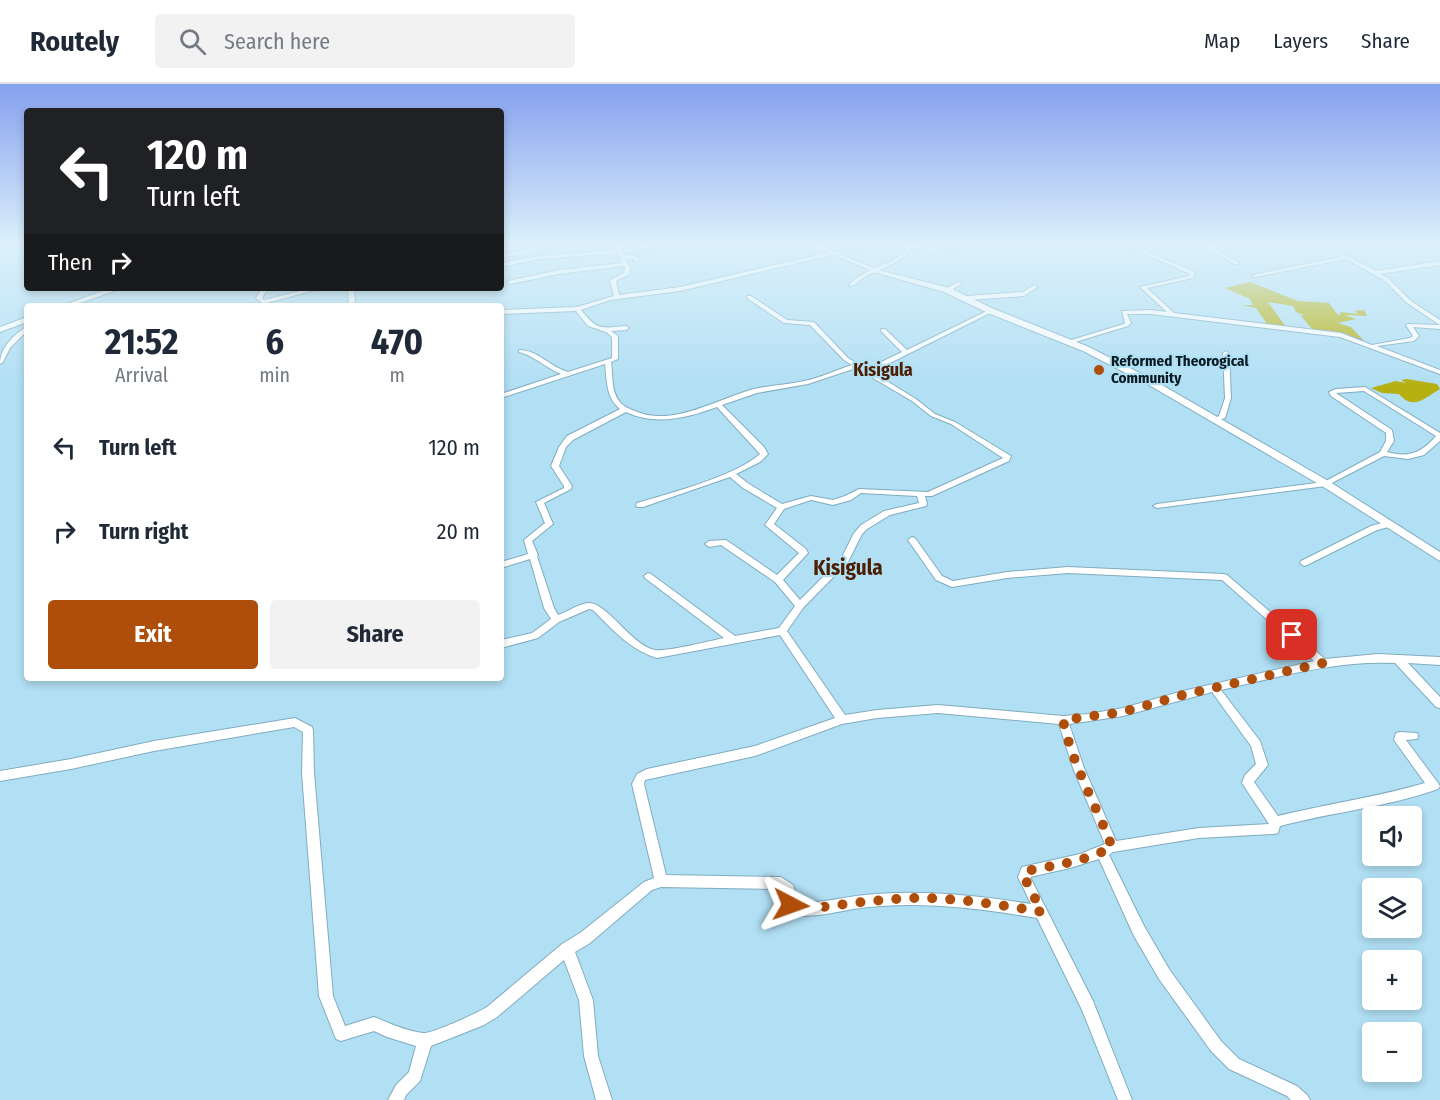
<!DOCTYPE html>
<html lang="en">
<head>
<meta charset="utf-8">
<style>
	:root { --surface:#fff; --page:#f2f2f3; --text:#1f2937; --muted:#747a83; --line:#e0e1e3; --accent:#af4e0b }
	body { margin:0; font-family:"Fira Sans Condensed",sans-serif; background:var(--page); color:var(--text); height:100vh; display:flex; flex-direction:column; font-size:22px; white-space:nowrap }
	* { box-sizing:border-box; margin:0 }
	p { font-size:20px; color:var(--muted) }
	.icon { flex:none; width:33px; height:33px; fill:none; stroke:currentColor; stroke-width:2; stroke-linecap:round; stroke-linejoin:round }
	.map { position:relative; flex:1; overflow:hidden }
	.panel { position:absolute; left:24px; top:219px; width:480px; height:378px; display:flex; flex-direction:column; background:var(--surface); border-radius:6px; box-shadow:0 3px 9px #0003 }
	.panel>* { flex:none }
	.hud { position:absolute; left:24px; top:24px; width:480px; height:183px; border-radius:6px; box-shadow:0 3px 9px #0003; background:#202124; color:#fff; overflow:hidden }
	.controls { position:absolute; left:1362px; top:722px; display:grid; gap:12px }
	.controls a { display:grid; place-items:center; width:60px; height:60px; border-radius:6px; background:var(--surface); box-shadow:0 3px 9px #0003; font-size:30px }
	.pin { position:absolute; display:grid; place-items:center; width:51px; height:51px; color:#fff; margin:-26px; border-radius:12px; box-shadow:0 3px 9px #0006 }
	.me { position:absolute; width:66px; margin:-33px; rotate:94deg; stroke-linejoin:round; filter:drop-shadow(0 0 4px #0008) }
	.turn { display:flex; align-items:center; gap:21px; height:126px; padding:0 24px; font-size:27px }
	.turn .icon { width:78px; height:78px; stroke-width:2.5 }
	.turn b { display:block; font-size:42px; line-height:51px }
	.then { display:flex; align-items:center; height:57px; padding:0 24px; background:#0003; gap:12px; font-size:22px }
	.eta { display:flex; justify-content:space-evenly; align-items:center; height:102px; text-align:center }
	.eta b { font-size:36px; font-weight:700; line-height:42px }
	.cta { display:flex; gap:12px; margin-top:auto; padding:12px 24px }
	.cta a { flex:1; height:69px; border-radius:6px; background:var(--accent); color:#fff; font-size:24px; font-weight:700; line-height:69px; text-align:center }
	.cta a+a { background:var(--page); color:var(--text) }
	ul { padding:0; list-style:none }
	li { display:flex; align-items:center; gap:18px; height:84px; padding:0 24px }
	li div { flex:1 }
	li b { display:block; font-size:22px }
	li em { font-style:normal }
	header { display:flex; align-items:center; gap:36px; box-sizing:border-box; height:84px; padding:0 30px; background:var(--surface); border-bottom:2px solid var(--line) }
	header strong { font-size:28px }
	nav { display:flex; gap:33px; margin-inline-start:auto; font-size:21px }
	.search { width:420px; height:54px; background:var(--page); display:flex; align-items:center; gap:15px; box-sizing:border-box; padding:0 21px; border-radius:6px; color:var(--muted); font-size:22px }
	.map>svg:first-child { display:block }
	.green { fill:#b5b010 }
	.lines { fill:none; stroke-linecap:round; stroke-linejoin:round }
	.stream { stroke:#9383f7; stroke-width:1.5 }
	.minor-casing { stroke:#80acbf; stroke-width:2 }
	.tertiary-casing { stroke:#80acbf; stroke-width:2 }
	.minor { fill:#fff; fill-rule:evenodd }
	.tertiary { fill:#fff; fill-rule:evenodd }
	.route { stroke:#af4e0b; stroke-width:10; stroke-dasharray:0 18 }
	.poi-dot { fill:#af4e0b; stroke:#b1dff4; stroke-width:2 }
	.labels { text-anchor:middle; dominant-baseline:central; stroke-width:4.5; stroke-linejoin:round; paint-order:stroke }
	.far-poi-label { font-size:15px; font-weight:bold; fill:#091b22; stroke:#b1dff4; text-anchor:start }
	.far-quarter-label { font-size:18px; font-weight:bold; fill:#4c1e02; stroke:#b1dff4 }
	.quarter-label { font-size:21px; font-weight:bold; fill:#4c1e02; stroke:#b1dff4 }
</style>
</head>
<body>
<header>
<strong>Routely</strong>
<div class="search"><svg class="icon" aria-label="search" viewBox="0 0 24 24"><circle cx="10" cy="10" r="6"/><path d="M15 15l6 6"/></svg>Search here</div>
<nav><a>Map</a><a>Layers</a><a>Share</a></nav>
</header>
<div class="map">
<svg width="1440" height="1016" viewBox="0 0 1440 1016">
	<rect width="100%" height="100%" fill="#b1dff4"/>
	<g class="green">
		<polygon points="1250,198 1298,217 1329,219 1337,230 1341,231 1340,228 1358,230 1355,227 1364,226 1367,232 1348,231 1347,232 1356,235 1338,239 1351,243 1365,258 1339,250 1313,246 1301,232 1304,231 1296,228 1293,222 1268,218 1286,243 1267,240 1256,224 1242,221 1253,221 1250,215 1225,204"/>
		<path d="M1407,295L1437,300L1440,305C1427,312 1414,328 1399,310L1382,309L1371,304L1396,297L1406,299L1401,296Z"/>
	</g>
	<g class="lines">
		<g class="stream">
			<polyline points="1406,242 1413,251"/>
			<polyline points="1350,253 1362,256"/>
		</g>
		<g class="minor-casing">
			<g id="minor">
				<polygon points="526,161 530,161 532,166 530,169 501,174 501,170 526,167"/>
				<path d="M614,161H618L621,166L654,161H661L639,166L622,169L624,171L636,172L640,176L637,178L633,175H625L631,185L628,191L616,197L619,211L680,203L830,168L832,169L855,164L857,165L680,207L610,216L581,226C598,247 601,244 626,242L629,244L626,246L611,247L618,252V275L611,278C613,291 611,308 620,318C624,323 630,325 635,327C672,344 719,314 754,305C771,301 788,301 804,297C820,294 836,286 852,281L844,276L810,241L784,239L747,214V212H751L787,236L814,238L848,274L867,285L902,268L881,247V245H885L907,266L989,226L994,227L872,288L916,315L935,330L955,338L1011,372L1009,377L932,412H925L927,420L926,422L890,431L867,445L862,450L848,478L803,524L787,547L845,631L877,626L938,621L1063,632L1088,630L1123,624L1183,607L1314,577L1222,496L1068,489L1007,494L952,503L936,496L908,456L912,453L915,454L942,492L953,497L1007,488L1068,483L1224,490L1227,491L1325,575L1378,570L1440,573V581L1408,579L1440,613V624L1436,623L1395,579C1336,576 1279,593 1221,606L1260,657L1268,681L1254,698L1278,732C1327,720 1377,713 1425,699L1394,656L1396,649L1400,648L1417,649L1418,652L1417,655L1406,656L1438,699L1440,702L1438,705C1387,723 1333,728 1280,742L1278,749L1274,750L1199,754L1113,768L1109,771L1144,842L1169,885L1221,957L1239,975L1297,1002L1307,1011L1310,1016H1291L1287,1012L1229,985L1211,967L1159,895L1134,852L1099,775L1070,784L1030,793L1093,917L1132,1016H1118L1082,926L1037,834C977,824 914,816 853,825C836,828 805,836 789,829L784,809L779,805L661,803L652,806L590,859L575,868L593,916L598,972L612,1016H596L584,972L579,916L564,876L497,933L484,941L431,962L420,997L406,1011L404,1016H388L396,1001L409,988L416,962L387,953L374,947L341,957L336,955L319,912L302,689L303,648L294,643L154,667L71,685L0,697V687L71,675L154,657L295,634L312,643L313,646L314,689L333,912L345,942L374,933C389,939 406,947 423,949C432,950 477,929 487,923L562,860L580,849L644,798L654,794L632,700L637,690L647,685L755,662L835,634L780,551L657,574C629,565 613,546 593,526L589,525L559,538L538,554L501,564V556L532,549L551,535L544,524L530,475L501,484V478L528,470L524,456L545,439L536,418L564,404V402L551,382L559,363L567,352L620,325C606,314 607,297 605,280L501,314V310L561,290C546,284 535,272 519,268V266C538,266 550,283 568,288L612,274V253L606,248L588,242L576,227L501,230V226L577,223L614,212L610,196L624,189L625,185L624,182L559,190L510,200L507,198L508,197L559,186L622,179L618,169L540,175L501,183V179L540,172L616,166ZM856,284L912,317L931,332L951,340L1003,374L928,408L859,405L845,412L833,416L811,412L782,420L749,400L736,390L760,378L768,370L764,363L722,321L757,309L808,300ZM717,323L760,370C736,392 670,409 637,419L636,421L637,423H643L730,393L743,404L777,424L765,441L799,469L777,491L726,456L709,457L705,460L709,463L721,461L775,498L795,522L779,544L735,552L651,490L648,489L644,492L645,494L724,554C710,557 666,568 655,566C631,561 606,517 588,519C578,520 567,528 558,531L554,524L537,472L538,471L532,457L553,440L544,419L571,405L572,402L559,382L566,363L573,356L626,328C656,342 687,334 717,323ZM861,409L917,412L919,419L884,427L861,441L854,449L841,475L800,516L783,496L808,469L806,465L774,440L784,425L811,416L833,421L851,416ZM1212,608L1251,662L1256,680L1245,691L1242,699L1269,740L1199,744L1116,757L1084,684L1069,640L1123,632ZM938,629L1059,640L1073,684L1105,760L1080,770L1022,783L1018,793L1031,820C980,812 929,806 877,810C851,811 825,819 799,819L793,801L781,793L666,791L644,700L645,696L755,672L842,640L877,634Z"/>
				<path d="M907,161L953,167L955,168L953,169L911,164C902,180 882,184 866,192C860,196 856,201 850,202L849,201C865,183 891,183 907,165Z"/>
				<polygon points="1126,161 1131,161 1195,188 1193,194 1147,204 1174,229 1341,249 1372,261 1410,254 1413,252 1406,241 1407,240 1440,241 1440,245 1413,243 1419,252 1414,257 1377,262 1440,286 1440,290 1340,253 1151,230 1127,230 1131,239 1128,242 1072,259 1068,259 1068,257 1124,240 1125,239 1122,227 1151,226 1167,228 1140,203 1189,192 1190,190"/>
				<polygon points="1214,161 1222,161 1222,162 1213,164 1238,178 1238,180 1234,180 1206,163"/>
				<polygon points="1314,161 1319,161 1350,173 1376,187 1440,177 1440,181 1380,190 1388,194 1411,217 1440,236 1440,241 1407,219 1384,196 1346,175 1255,193 1252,191 1341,173"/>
				<polygon points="958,198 963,199 949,207 944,206"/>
				<polygon points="1034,201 1037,203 1036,204 1024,212 967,216 964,214 967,212 1023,208"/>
				<polygon points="262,204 268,204 262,214 264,216 312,204 322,204 263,220 256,214"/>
				<polygon points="348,204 354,204 355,222 349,222"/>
				<path d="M27,242V247L10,264L3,278L0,280C0,263 14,251 27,242Z"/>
				<polygon points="1226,267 1229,269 1231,314 1225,334 1216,337 1213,335 1219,332 1225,314 1223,269"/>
				<path d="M1365,303L1440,349V357L1424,371L1408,375L1384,372L1326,402L1157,424L1153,422L1157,420L1324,398L1380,368L1386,357V349L1331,312L1329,308L1336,305ZM1364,307L1436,352C1422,369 1408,374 1387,368L1394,357L1392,346L1336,309Z"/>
				<polygon points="1389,437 1393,440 1392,442 1377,446 1307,481 1304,482 1300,479 1301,477 1371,442"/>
			</g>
		</g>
		<g class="tertiary-casing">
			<g id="tertiary">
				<polygon points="811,161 819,161 878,186 950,204 994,225 1089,263 1155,297 1330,398 1440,468 1440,477 1322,402 1149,301 1083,267 988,229 944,208 874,188"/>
				<polygon points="111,204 122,204 72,222 61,222"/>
				<polygon points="27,233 27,238 0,248 0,243"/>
			</g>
		</g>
		<use href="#minor" class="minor"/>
		<use href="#tertiary" class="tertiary"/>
	</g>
	<linearGradient id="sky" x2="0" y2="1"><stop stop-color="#86a0ee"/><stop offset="0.53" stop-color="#dcf1fa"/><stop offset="1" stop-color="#dcf1fa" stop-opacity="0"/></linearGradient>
	<rect width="1440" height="303" fill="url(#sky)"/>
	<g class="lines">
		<path class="route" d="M791,821L794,825L801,826C839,821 878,815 917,814C958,814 1001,821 1042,828L1024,793L1026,787C1056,781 1084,778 1112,763C1096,721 1072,680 1063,636L1123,628L1183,611L1323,579L1292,551"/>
	</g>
	<circle class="poi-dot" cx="1099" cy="286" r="6"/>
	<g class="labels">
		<g class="far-poi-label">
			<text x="1111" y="277">Reformed Theorogical<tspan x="1111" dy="17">Community</tspan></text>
		</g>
		<g class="far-quarter-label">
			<text x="883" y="286">Kisigula</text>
		</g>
		<g class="quarter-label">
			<text x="848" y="484">Kisigula</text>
		</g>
	</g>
</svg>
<div class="controls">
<a><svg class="icon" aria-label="sound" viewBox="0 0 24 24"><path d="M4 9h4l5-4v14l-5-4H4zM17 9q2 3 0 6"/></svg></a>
<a><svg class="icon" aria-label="layers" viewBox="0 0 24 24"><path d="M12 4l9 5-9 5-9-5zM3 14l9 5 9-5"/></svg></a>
<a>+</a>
<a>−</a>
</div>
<div class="pin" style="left:1292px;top:551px;background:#d93025"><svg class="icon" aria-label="arrive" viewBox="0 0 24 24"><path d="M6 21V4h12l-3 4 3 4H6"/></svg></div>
<svg class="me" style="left:791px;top:821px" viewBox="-20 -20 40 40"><path d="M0-17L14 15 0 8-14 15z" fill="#af4e0b" stroke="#fff" stroke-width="4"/></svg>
<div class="hud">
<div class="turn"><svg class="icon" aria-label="left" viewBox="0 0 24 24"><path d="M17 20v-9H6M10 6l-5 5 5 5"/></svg><div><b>120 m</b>Turn left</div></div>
<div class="then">Then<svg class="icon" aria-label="right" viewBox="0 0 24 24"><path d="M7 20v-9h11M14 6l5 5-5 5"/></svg></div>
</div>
<section class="panel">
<div class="eta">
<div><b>21:52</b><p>Arrival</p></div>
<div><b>6</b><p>min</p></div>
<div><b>470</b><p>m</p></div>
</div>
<ul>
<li><svg class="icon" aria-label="left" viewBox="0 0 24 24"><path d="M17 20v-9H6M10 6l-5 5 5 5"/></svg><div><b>Turn left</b></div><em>120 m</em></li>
<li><svg class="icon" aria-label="right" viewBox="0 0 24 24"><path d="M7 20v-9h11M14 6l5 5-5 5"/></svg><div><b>Turn right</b></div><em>20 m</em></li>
</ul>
<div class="cta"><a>Exit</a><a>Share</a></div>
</section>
</div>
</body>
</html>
